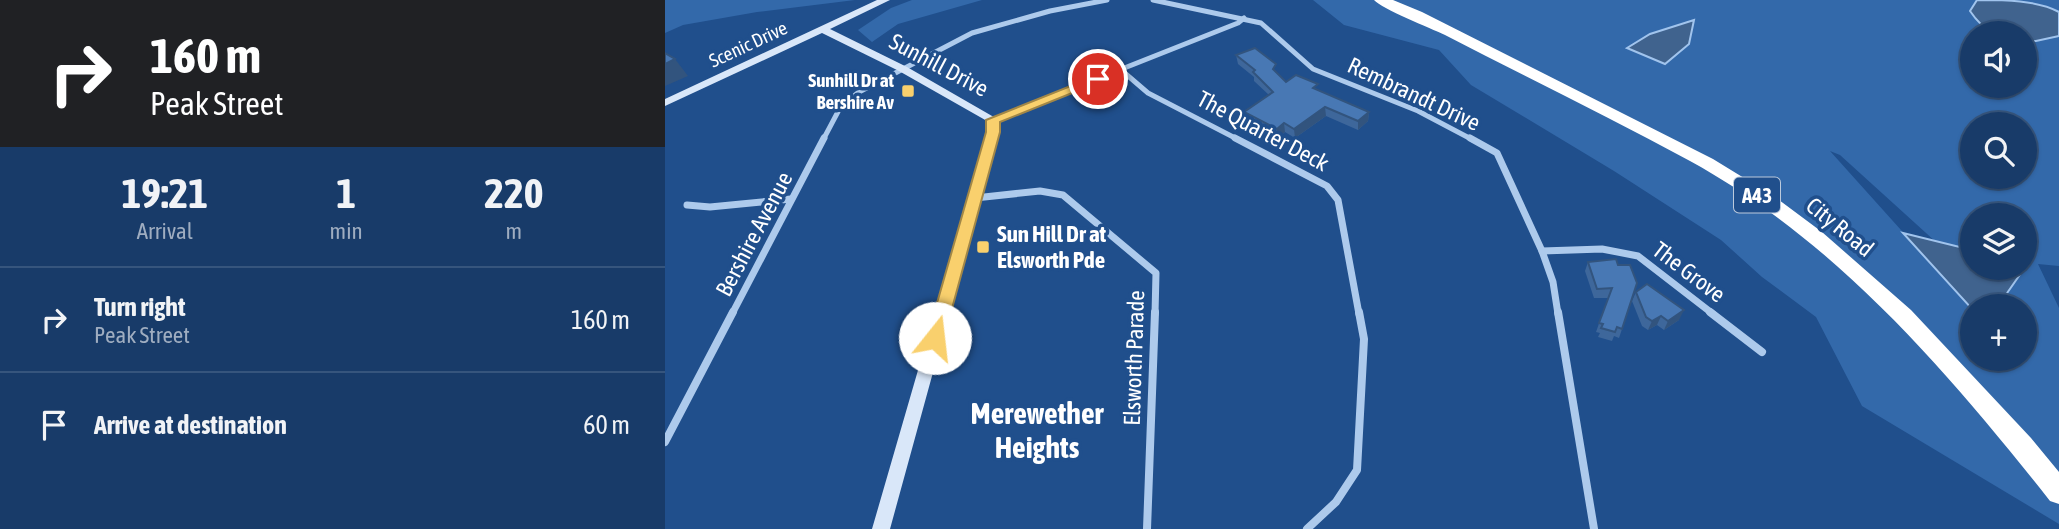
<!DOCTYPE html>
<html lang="en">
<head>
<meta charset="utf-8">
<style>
	:root { --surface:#183b69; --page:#254671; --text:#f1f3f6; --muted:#9fadc0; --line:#36557d }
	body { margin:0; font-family:"Asap Condensed",sans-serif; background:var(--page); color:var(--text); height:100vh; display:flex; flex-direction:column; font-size:26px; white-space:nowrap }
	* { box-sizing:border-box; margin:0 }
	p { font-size:23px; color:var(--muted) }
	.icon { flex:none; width:38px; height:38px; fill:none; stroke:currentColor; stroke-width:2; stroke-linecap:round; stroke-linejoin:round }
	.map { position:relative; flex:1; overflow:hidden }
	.sheet { display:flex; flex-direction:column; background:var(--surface); width:665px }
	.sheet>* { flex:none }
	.hud { background:#202124; color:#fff; overflow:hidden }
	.tools { position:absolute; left:1295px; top:21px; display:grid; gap:14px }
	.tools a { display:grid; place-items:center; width:77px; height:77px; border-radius:50%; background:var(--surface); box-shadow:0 2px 5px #0004,0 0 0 2px var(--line); font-size:35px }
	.pin { position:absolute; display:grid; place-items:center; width:60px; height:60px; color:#fff; margin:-30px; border:4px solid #fff; border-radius:50%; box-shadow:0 2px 7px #0007 }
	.me { position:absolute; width:77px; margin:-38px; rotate:16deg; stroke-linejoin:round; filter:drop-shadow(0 0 5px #0008) }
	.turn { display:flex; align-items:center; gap:24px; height:147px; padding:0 35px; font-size:32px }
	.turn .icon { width:91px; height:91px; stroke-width:2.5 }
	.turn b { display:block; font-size:49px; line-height:60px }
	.eta { display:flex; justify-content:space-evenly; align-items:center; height:119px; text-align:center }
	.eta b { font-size:42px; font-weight:700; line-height:49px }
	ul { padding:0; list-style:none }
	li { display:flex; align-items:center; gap:21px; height:105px; padding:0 35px; border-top:2px solid var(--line) }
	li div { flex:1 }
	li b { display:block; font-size:26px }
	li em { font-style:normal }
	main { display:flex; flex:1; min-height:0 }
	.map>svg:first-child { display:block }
	.green { fill:#3369aa; fill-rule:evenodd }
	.water { fill:#40638e; stroke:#a1c4ed; stroke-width:2 }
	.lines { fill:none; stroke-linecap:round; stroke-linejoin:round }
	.street-far2 { stroke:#adcaec; stroke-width:5 }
	.street-far1 { stroke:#adcaec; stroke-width:7 }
	.street { stroke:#adcaec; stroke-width:8 }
	.secondary { fill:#d9e7f9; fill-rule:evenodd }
	.highway { fill:#fff; fill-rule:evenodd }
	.wall { fill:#3e679b }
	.shaded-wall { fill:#32547e }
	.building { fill:#4878b4; stroke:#32547e; stroke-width:2 }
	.route { fill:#f9d06d; stroke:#a28747; stroke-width:2 }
	.poi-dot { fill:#f9d06d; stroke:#204f8c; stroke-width:2.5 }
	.labels { text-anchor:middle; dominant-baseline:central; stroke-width:7; stroke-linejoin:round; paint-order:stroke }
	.far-street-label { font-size:19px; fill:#fff; stroke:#204f8c }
	.far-poi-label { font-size:19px; font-weight:bold; fill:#fff; stroke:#204f8c; text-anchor:end }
	.shield { fill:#204f8c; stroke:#bccadc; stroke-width:2 }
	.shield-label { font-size:21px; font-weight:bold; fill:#fff }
	.street-label { font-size:23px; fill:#fff; stroke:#204f8c }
	.poi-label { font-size:23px; font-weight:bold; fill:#fff; stroke:#204f8c; text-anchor:start }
	.district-label { font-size:30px; font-weight:bold; fill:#fff; stroke:#204f8c }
</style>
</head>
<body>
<main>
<section class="sheet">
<div class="hud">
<div class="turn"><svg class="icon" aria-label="right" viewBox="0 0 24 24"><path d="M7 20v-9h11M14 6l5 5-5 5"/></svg><div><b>160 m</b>Peak Street</div></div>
</div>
<div class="eta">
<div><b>19:21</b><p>Arrival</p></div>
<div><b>1</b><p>min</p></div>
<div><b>220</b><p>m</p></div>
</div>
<ul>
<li><svg class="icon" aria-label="right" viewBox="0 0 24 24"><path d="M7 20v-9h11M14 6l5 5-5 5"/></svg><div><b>Turn right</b><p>Peak Street</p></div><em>160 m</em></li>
<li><svg class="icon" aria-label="arrive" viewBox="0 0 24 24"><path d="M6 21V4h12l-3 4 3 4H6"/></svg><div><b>Arrive at destination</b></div><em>60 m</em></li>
</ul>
</section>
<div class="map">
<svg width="1394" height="529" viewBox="0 0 1394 529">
	<rect width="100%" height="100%" fill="#204f8c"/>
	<g class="green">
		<polygon points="0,0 190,0 92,12 18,25 0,33"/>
		<polygon points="247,0 317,0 233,24 207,42 193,30 226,8"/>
		<path d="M648,0H1394V266L1373,264L1394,308V524L1197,406L1151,317L1097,277L1056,240L949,171L806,85L774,50L679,25ZM1307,33H1360V86H1307ZM1307,124H1360V177H1307ZM1165,151L1175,155L1336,301L1333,306H1360V359H1307V309ZM1307,215H1360V268H1307Z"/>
	</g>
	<g class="water">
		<path d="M1312,0C1339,0 1372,0 1394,12V36L1371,41H1360V33C1331,33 1322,36 1305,11Z"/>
		<polygon points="1029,20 1024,44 1000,64 962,48 985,34"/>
		<polygon points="1238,233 1307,250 1307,268 1360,268 1360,262 1363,263 1333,306 1307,306 1307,309"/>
	</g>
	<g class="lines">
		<g class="street-far2">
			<polyline points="488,0 596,23 648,69 753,111 808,140"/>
			<polyline points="455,69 483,93 574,140"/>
			<polyline points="328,120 573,23 579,18"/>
			<polyline points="158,140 176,106 194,92 307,33 385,11 442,0"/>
		</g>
		<g class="street-far1">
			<polyline points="570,138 662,186 673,200 694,314"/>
			<polyline points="805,138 832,153 877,251 888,282 893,314"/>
			<polyline points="310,198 375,191 398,195 491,273 490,314"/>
			<polyline points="22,205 45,207 126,199"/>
			<polyline points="877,251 937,249 973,256 1048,314"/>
			<polyline points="67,314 159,138"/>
		</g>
		<g class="street">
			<polyline points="893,312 929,529"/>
			<polyline points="1045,312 1097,352"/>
			<polyline points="0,442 68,312"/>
			<polyline points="482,529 490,312"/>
			<polyline points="642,529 671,502 692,470 699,339 694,312"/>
		</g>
		<polygon class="secondary" points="212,0 225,0 165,29 242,67 334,120 334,132 225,529 207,529 322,132 322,121 234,71 157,33 0,106 0,99"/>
		<path class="highway" d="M709,0H728L757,12L1048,159L1110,197L1157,232L1246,310L1366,438L1394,472V504L1385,501C1283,372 1171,241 1025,161C944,117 861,77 780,35C765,28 717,9 709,0Z"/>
	</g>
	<g class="wall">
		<polygon points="571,55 611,73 621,82 653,90 704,112 703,121 693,130 661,116 630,138 620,132 613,138 580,121 579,112 604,95 589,81 589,77 573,64"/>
		<polygon points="951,259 957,329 954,338 949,336 947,341 933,337 935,333 931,332 943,298 929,298 920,271 923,262"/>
		<polygon points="971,292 1014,320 999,330 992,325 983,330 977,326 967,301"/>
	</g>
	<g class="shaded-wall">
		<polygon points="10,59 23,76 0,86 0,64"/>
		<polygon points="660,107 661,116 630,138 629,129"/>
		<polygon points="704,112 703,121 693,130 693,121"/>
		<polygon points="619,123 620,132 613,138 612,129"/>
		<polygon points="1019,310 1014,320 999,330 1003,321"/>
		<polygon points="996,316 992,325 983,330 987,321"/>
	</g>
	<g class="building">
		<polygon points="590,48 611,64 608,69 621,82 631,75 653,84 648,88 704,112 693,121 660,107 629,129 619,123 612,129 579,112 608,92 588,72 590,70 571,55"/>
		<polygon points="0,53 10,59 0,64"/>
		<polygon points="951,259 953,265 965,265 972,283 957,329 952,327 950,332 936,328 938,324 934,323 947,288 932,289 923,262"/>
		<polygon points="982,284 1019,310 1003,321 996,316 987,321 981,317 971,292"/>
	</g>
	<polygon class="route" points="433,75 437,76 437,81 335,122 335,132 279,338 277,342 264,342 262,338 321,132 321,120"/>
	<g class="poi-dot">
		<rect x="236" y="84" width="14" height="14" rx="3.5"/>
		<rect x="311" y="240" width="14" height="14" rx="3.5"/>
	</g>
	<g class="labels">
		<g class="far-street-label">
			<text transform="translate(83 44) rotate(-25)">Scenic Drive</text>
		</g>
		<g class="far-poi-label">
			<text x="229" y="80">Sunhill Dr at<tspan x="229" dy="22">Bershire Av</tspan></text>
		</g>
		<rect class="shield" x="1069" y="177.5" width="46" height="35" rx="5"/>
		<g class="shield-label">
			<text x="1092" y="195">A43</text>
		</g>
		<g class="street-label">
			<text transform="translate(274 65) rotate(28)">Sunhill Drive</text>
			<text transform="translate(749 94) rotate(25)">Rembrandt Drive</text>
			<text transform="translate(598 131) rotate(28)">The Quarter Deck</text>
			<text transform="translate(1175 227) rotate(39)">City Road</text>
			<text transform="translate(89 234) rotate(-62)">Bershire Avenue</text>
			<text transform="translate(1024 272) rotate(37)">The Grove</text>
			<text transform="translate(469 358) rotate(-88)">Elsworth Parade</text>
		</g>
		<g class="poi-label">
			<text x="332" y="234">Sun Hill Dr at<tspan x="332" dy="26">Elsworth Pde</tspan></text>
		</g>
		<g class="district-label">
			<text x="372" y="413">Merewether<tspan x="372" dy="34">Heights</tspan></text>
		</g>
	</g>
</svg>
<div class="tools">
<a><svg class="icon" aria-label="sound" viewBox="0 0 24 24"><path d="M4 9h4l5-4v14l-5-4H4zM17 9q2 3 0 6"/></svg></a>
<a><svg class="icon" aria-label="search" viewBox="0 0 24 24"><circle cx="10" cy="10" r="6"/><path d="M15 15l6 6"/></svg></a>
<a><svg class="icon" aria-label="layers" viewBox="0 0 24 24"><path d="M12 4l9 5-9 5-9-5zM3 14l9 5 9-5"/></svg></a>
<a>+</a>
</div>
<div class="pin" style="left:433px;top:79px;background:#d93025"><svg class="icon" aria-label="arrive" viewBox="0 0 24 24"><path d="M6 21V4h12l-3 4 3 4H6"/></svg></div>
<svg class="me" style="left:270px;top:338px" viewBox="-20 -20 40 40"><circle r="19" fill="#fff"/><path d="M0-13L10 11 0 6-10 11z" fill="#f9d06d"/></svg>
</div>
</main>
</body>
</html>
